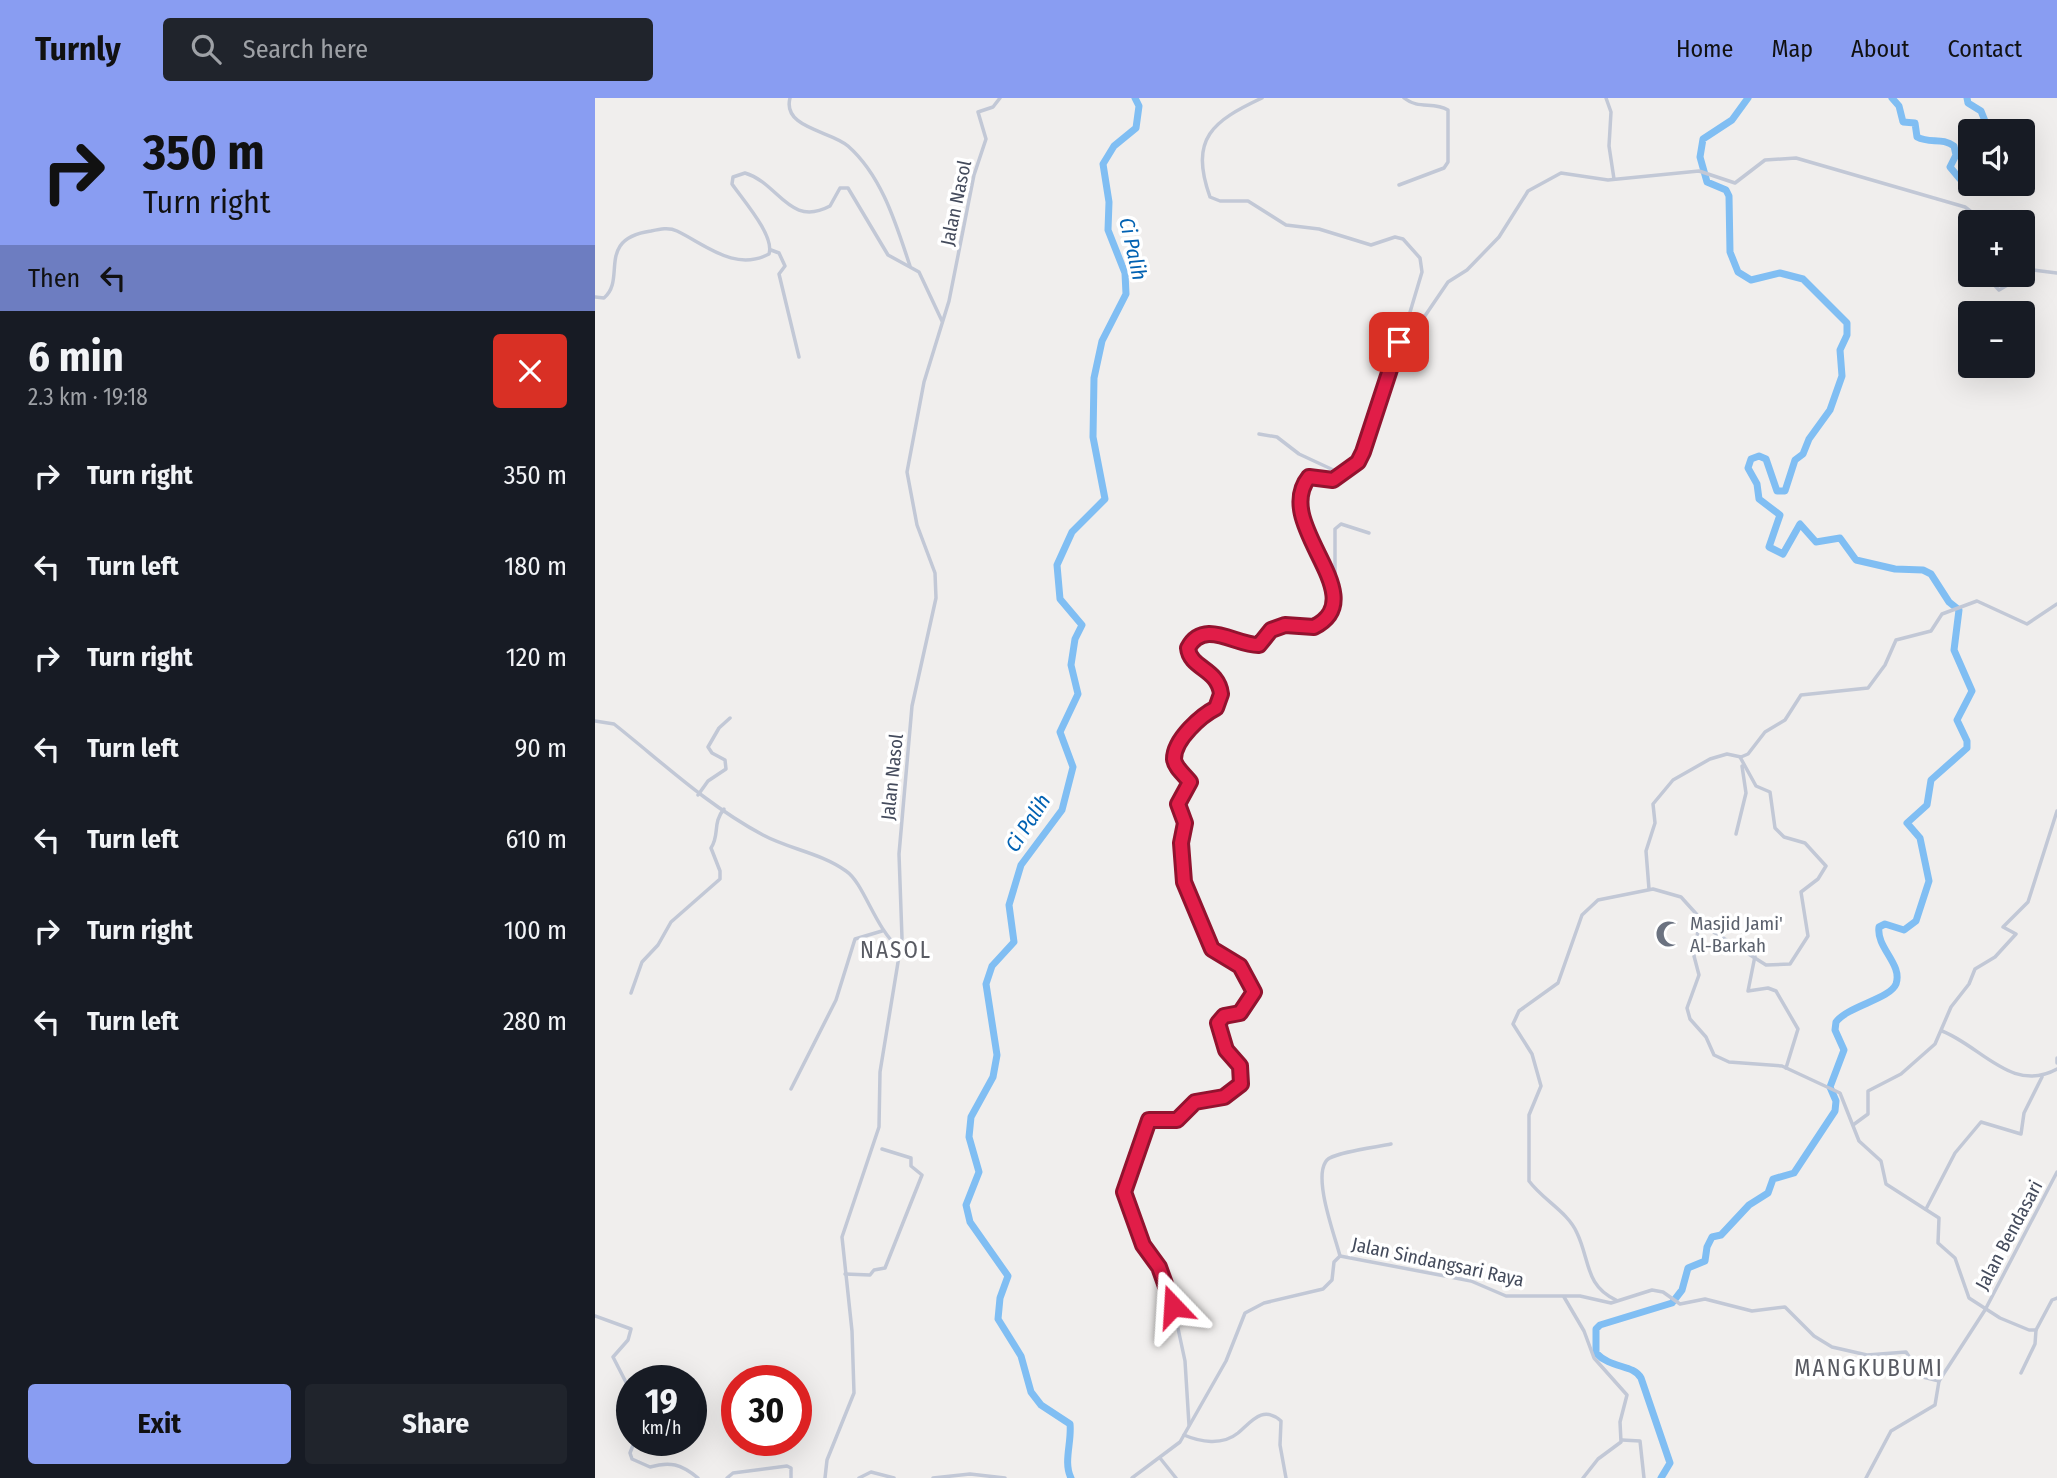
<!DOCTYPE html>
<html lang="en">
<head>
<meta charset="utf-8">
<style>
	:root { --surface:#171b24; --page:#20242c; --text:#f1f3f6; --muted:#9ea1a6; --accent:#899df2 }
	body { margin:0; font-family:"Fira Sans Condensed",sans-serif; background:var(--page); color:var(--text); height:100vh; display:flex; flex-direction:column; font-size:26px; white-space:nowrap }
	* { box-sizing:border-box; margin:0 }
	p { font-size:23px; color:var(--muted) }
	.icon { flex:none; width:38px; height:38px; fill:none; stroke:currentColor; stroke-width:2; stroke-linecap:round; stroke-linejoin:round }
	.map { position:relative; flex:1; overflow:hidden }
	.panel { display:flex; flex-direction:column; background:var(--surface); width:595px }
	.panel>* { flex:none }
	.top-card { background:#899df2; color:#111; overflow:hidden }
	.buttons { position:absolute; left:1363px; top:21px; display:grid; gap:14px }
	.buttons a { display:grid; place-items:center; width:77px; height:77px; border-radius:7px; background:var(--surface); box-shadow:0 7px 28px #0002; font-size:35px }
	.speed { position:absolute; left:21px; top:1267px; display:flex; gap:14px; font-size:35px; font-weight:700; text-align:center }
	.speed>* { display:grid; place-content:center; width:91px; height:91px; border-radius:50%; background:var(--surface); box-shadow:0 7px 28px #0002; line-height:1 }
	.speed small { font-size:18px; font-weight:400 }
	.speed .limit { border:10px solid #d22; background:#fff; color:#111 }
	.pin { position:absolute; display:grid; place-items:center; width:60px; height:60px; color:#fff; margin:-30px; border-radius:14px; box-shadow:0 4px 10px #0006 }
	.me { position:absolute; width:77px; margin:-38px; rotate:340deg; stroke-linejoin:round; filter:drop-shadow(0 0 5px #0008) }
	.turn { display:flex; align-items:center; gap:24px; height:147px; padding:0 28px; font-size:32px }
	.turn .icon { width:91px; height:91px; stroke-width:2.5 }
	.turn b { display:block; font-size:49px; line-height:60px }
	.then { display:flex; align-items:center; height:66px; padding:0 28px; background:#0003; gap:14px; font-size:26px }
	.round { display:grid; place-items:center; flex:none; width:74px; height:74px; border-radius:7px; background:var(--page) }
	.overview { display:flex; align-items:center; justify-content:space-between; height:119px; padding:0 28px }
	h1 { font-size:42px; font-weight:700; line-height:52px }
	.action { display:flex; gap:14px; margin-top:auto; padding:14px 28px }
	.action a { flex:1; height:80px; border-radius:7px; background:var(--accent); color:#111; font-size:28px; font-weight:700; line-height:80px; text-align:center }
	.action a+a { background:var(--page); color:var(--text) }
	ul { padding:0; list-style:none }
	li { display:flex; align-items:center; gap:21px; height:91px; padding:0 28px }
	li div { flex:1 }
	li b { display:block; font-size:26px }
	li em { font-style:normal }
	header { display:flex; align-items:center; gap:42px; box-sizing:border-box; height:98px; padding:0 35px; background:var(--accent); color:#111 }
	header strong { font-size:33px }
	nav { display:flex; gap:38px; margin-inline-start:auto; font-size:24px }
	.search { width:490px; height:63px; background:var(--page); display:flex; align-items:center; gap:18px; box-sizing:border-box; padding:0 24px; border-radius:7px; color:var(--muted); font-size:26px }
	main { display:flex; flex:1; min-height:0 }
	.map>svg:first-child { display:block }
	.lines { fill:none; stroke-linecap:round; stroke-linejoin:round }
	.river { stroke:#80bef3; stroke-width:7 }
	.street { stroke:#c2c8d6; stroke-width:3.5 }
	.route-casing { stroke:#92132f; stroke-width:18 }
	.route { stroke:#e11d48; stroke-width:12 }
	.labels { text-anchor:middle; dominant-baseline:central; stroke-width:7; stroke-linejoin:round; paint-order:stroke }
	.street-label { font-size:19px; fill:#444b5c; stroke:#fff }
	.worship-label { font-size:19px; fill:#5b616d; stroke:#fff; text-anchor:start }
	.water-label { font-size:21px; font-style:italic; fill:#0161b2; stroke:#fff }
	.quarter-label { font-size:23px; letter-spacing:2px; fill:#595b63; stroke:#fff }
</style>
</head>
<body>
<header>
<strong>Turnly</strong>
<div class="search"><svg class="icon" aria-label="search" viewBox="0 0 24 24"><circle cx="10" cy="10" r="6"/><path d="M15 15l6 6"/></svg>Search here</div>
<nav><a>Home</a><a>Map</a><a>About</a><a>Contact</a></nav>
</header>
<main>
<section class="panel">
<div class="top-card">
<div class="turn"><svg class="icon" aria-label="right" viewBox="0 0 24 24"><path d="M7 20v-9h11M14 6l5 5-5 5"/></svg><div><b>350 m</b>Turn right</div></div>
<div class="then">Then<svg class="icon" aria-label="left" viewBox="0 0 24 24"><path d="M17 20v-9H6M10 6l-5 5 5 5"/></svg></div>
</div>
<div class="overview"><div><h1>6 min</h1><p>2.3 km · 19:18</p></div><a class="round" style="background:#d93025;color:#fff"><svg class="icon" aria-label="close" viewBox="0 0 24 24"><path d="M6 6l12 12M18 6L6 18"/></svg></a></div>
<ul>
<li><svg class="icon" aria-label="right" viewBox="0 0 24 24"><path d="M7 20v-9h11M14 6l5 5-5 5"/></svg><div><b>Turn right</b></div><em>350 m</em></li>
<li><svg class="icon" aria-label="left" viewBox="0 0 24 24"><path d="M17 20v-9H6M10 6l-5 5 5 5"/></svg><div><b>Turn left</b></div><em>180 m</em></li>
<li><svg class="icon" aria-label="right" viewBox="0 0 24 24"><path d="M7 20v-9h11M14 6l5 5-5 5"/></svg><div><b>Turn right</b></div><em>120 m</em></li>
<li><svg class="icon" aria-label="left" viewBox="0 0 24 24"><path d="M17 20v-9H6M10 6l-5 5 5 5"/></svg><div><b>Turn left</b></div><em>90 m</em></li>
<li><svg class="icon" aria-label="left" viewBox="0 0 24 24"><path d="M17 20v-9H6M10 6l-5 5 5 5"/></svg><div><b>Turn left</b></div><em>610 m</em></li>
<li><svg class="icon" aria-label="right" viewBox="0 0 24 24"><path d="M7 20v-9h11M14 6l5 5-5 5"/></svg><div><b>Turn right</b></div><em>100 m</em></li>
<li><svg class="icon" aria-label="left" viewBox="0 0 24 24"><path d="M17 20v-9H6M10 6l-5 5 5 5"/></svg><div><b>Turn left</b></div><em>280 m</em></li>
</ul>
<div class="action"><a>Exit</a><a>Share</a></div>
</section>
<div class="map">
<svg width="1462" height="1380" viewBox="0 0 1462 1380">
	<rect width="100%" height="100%" fill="#f0eeed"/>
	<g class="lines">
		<g class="river">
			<path d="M1297,0L1304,8L1308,24L1320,25L1322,39C1335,46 1347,39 1359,48L1361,57L1355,69L1365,81L1376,84"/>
			<polyline points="1372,0 1373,5 1386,13 1394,33"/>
			<path d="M476,1380C468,1364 477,1344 475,1326L446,1307L436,1294L426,1258L403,1221L405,1200L413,1178L375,1124L371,1107L384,1074L374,1039L376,1019L398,979L402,957L391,886L397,868L419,844L414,807L426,767L467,712L478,669L465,634L483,596L476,567L480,541L487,527L465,501L462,467L477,434L510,401L498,339L499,280L507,243L531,196L530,175L513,132L514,104L508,66L519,48L541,30L544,8L540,0"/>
			<path d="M1066,1380L1075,1365L1046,1280C1038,1266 1016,1271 1001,1255V1231L1005,1227L1077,1205L1087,1192L1093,1170L1110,1163L1112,1149L1117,1139L1126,1137L1154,1107L1173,1095L1178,1081L1199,1075L1240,1013L1241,1003L1235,989L1249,952L1240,932L1241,924C1253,908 1295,901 1301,886C1308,866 1281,850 1284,829L1290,826L1309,832L1321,823L1334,783L1325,740L1312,725L1332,707L1336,682L1372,650V643L1362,622L1377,593L1359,552L1364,512L1354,504L1336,476L1328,472L1300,471L1261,462L1245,440L1221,444L1205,426L1188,456L1174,449L1185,417L1164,401L1162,386L1153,370L1156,361L1164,358L1171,361L1182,393H1190L1200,362L1208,356L1214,341L1235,312L1247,278L1245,252L1252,237V225L1208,181L1185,175L1156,182L1143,174L1135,154L1134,98L1131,92L1112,84L1105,59L1108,41L1137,22L1153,0"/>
		</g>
		<g class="street">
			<path d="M195,0C187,30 236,33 253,48C287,78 301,126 315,168"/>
			<path d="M667,0C618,23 594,40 615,99L625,103H653L691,127L724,131L776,147L800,139L808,141L825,160L827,174L807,241"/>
			<polyline points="1011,0 1016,14 1014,48 1019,81"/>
			<path d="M804,87L849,70L853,64V12C838,3 824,12 809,0"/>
			<polyline points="176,152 184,155 190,168 184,176 204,259"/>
			<polyline points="1390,177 1404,192 1438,172 1462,175"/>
			<path d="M0,199L9,200C32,181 0,141 56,133C65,131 74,129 82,133C111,147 140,174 174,156C180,138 148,102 137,86L138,79L150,75C184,85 194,130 235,108L245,90H253L293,157L324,174L347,223"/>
			<polyline points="664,336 682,339 704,356 747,376"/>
			<polyline points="740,489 740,431 746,426 774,435"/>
			<path d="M0,623L19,626C68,665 112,707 168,737C194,751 226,755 251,773C269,785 280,831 305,851"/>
			<polyline points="103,697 113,683 131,671 130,662 117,655 113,649 124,630 135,620"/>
			<polyline points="1141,736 1151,695 1147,668"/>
			<polyline points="1054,791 1051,753 1060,725 1058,706 1078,682 1115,661 1132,656 1146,659 1153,656 1170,634 1190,622 1206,597 1273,590 1290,567 1301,542 1336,533 1347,516 1382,503 1432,526 1462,506"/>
			<polyline points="1106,826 1171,867 1195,866 1213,838 1206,794 1223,781 1231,768 1210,745 1189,739 1180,730 1175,694 1161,688 1145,659"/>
			<polyline points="1160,858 1153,893 1173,890 1181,893 1203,931 1191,970"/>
			<path d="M36,895L47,864L63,847L76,824L125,781V773L116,750C125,737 117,725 129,711"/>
			<path d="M1347,933C1386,948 1417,996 1462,971"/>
			<polyline points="1462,960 1462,965"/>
			<polyline points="196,991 241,902 260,841 287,833"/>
			<polyline points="1258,1027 1273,1016 1273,993 1306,976 1340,946 1356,909 1374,886 1380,871 1400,859 1421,836 1408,829 1433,804 1462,713"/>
			<polyline points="1331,1111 1360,1055 1386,1024 1426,1036 1429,1015 1447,979"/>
			<path d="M745,1158C740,1138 717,1078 732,1062C740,1054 783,1049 796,1046"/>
			<polyline points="250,1176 275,1177 279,1172 290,1170 327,1077 316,1068 316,1060 287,1051"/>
			<polyline points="969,1199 989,1233 999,1260 1032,1297 1025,1324 1026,1344 1003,1361 988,1380"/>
			<path d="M1021,1202C990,1188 995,1162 982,1135C973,1114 948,1102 934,1083V1017L946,988L937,956L918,926L924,913L963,885L987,817L1003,802L1058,791L1086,799L1105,820L1099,858L1104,877L1092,910L1095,921L1111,939L1119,957L1134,964L1187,968L1245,995L1264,1043L1286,1063L1291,1086L1344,1120L1343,1145L1360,1160L1374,1200L1405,1220L1434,1232H1441L1457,1202L1462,1200"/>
			<polyline points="0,1218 36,1231 33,1242 18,1259 37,1296"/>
			<polyline points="1426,1275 1440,1246 1441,1232"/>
			<path d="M594,1327L590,1263L578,1207L564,1169L548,1148L529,1094L554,1022H582L600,1004L629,999L647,986C651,965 626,951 623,925L629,918L645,915L659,893L645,868L617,851L589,784L586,745L590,725L583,706L595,684L583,671L580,657L607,615L623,608C631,580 610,576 595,559L594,547L620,536L664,547L678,531L693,526L719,529L734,516L740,493C728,459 687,413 714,379L738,382L766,360L802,246L819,234L853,184L872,172L904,139L933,93L966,75L1013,82L1104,73L1140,85L1170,62L1201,60L1370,109L1379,116L1381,124"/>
			<path d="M589,1337C605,1344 627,1348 643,1335C657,1323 668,1307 686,1323L685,1347L691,1380"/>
			<path d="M40,1342L35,1355L37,1361L55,1369C75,1363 86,1366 103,1380"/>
			<polyline points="1027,1342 1045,1343 1049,1380"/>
			<polyline points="565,1360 581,1380"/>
			<polyline points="132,1380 138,1375 192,1368 196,1370 196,1380"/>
			<polyline points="230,1380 232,1362 259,1295 257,1233 247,1139 284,1029 285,974 307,840 304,756 317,608 341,500 340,475 322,427 312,374 329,284 354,203 379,77 391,41 383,14 398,9 405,0"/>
			<polyline points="264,1380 276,1374 299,1380"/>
			<polyline points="338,1380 375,1376 410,1380"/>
			<polyline points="537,1380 585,1344 631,1263 650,1215 669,1205 728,1191 737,1182 739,1164 745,1158 876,1183 911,1198 985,1198 1016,1205 1057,1192 1068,1194 1085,1206 1110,1201 1157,1213 1190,1209 1219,1238 1237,1249 1272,1257 1311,1254 1328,1279 1344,1283 1390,1212 1462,1074"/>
			<polyline points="1271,1380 1296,1333 1340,1307 1344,1283"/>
		</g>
	</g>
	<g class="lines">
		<g class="route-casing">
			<path id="route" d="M578,1208L564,1169L548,1147L529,1094L554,1022H582L600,1004L629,999L646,986L645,968L631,952L623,925L629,918L645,915L659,894L645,868L617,851L589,784L586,745L590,725L583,706L595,684C590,677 580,670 579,661C579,641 607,617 621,610L626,596C623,570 595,571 593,550C609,520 642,548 664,547L676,532L690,527L719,529C780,498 676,426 714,379L738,382L763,364L768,354L804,244"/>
		</g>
		<use href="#route" class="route"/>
	</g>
	<defs>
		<g id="mosque-bare" transform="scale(2.1)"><path d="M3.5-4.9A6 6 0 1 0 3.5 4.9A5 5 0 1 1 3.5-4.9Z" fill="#6b7280" stroke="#fff" stroke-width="2.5" paint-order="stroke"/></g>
	</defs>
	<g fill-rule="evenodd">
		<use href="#mosque-bare" x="1074" y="836"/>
	</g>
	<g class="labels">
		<g class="street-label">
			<text transform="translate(361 105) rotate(-78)">Jalan Nasol</text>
			<text transform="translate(297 679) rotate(-84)">Jalan Nasol</text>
			<text transform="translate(1414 1137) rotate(-62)">Jalan Bendasari</text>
			<text transform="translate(843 1164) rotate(12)">Jalan Sindangsari Raya</text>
		</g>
		<g class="worship-label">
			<text x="1095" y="825">Masjid Jami'<tspan x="1095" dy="22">Al-Barkah</tspan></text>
		</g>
		<g class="water-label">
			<text transform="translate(538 151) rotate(77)">Ci Palih</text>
			<text transform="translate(433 725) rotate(-57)">Ci Palih</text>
		</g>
		<g class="quarter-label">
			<text x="301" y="852">NASOL</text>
			<text x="1274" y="1270">MANGKUBUMI</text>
		</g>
	</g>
</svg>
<div class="buttons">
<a><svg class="icon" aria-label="sound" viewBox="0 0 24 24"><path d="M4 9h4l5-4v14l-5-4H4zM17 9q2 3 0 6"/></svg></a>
<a>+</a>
<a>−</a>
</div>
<div class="speed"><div>19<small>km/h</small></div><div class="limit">30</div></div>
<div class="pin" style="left:804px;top:244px;background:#d93025"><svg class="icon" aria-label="arrive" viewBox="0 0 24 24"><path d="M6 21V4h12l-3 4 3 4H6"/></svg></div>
<svg class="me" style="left:578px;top:1208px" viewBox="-20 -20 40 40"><path d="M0-17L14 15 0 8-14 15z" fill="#e11d48" stroke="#fff" stroke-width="4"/></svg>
</div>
</main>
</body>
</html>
